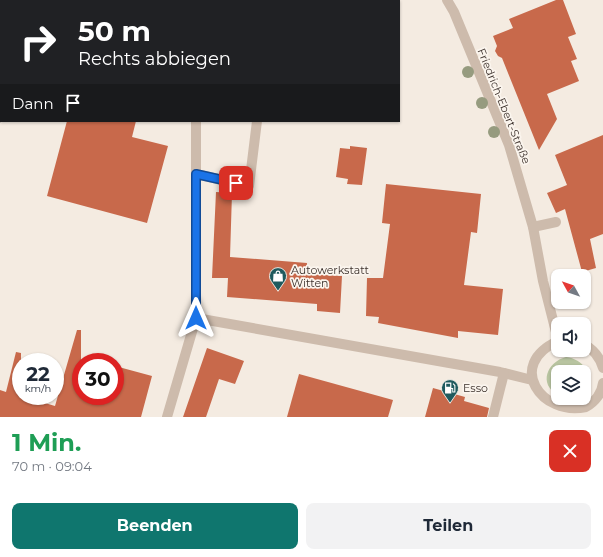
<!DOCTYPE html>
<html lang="de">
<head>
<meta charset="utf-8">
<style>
	:root { --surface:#fff; --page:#f2f2f3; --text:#1f2937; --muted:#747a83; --accent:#0f766e }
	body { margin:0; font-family:Montserrat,sans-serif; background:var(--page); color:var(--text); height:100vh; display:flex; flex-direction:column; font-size:15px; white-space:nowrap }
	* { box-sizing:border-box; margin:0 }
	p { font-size:13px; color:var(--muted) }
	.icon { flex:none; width:22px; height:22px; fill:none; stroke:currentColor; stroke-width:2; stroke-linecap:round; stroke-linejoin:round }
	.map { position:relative; height:417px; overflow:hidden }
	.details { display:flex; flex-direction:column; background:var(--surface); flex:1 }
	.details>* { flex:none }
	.banner { position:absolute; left:0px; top:0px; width:400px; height:122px; box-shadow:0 1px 3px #0004; background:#202124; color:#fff; overflow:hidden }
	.needle { width:26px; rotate:310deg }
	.tools { position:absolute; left:551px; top:269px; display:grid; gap:8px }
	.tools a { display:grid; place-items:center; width:40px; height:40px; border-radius:8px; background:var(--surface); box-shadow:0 1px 3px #0004; font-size:20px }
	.speed { position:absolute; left:12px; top:353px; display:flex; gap:8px; font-size:20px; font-weight:700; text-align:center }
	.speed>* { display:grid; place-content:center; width:52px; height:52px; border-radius:50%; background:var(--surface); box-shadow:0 1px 3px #0004; line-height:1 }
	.speed small { font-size:10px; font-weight:400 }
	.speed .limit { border:6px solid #d22; background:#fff; color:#111 }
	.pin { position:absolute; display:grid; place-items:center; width:34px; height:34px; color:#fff; margin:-17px; border-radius:8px; box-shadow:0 2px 6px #0006 }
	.me { position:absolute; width:44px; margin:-22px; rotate:0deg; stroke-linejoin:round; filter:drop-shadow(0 0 3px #0008) }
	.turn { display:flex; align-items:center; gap:14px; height:84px; padding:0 12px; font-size:18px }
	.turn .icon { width:52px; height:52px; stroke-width:2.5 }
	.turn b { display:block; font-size:28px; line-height:34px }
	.then { display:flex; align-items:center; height:38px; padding:0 12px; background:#0003; gap:8px; font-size:15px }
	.round { display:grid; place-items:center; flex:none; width:42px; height:42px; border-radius:8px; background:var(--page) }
	.summary { display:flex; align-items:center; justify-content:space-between; height:68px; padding:0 12px }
	h1 { font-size:24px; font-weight:700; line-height:30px; color:#1e9e55 }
	.cta { display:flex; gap:8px; margin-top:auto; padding:8px 12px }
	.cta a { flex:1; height:46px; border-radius:8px; background:var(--accent); color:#fff; font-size:16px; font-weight:700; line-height:46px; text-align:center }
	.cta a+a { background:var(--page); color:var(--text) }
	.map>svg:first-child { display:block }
	.green { fill:#b8c4a0 }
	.building { fill:#c8694b }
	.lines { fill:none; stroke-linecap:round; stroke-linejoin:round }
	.minor { stroke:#cdbbac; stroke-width:10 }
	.rail-casing { stroke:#3b302b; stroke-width:4.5 }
	.rail { stroke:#fbf5ee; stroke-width:3; stroke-dasharray:9; stroke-linecap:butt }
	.tree { fill:#969b7f }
	.route-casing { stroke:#114b97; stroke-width:10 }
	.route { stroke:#1a73e8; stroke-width:7 }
	.labels { text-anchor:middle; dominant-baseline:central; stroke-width:3.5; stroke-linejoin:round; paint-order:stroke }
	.street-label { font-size:11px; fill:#3b302b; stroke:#fbf5ee }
	.poi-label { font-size:11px; fill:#3b302b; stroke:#fbf5ee; text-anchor:start }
</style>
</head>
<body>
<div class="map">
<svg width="603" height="417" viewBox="0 0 603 417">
	<rect width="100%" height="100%" fill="#f4ebe1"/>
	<path class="green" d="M566,357C583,359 594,374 584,389V372H558V395C538,384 547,362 566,357Z"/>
	<g class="building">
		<polygon points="556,0 563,0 576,34 568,37 577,59 571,61 579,81 547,94 557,119 539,150 502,58 498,56 495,51 497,46 493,36 513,28 509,19"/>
		<polygon points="67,121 136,121 132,137 168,146 147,223 47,196"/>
		<polygon points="603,135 603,234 590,239 596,268 582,272 565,209 556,213 547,193 567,185 555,155"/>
		<polygon points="350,146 367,148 362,185 347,184 348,179 336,177 340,148 350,149"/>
		<polygon points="386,184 481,194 477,233 471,232 464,285 503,289 498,335 458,331 458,338 378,323 379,317 366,316 367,278 383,278 390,224 382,223"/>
		<polygon points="216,192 232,193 230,257 307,263 306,274 342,276 340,313 317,311 317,304 227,297 228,278 212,278"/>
		<polygon points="77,330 81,330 81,396 115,396 115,366 152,376 141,417 0,417 0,390 6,392 16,352 21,353 21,396 55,406"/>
		<polygon points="207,348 244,361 235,384 219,379 206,417 183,417"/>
		<polygon points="299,374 393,400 388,417 287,417"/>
		<polygon points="433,388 465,397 464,401 489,408 487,417 425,417"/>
	</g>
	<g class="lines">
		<g class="minor">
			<polyline points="142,0 146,1"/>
			<polyline points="261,0 262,1"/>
			<polyline points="447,0 454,12 509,145 533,227 543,281 558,340"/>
			<polyline points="206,1 207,0"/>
			<polyline points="196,121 196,318"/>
			<polyline points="196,174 249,186 257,121"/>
			<polyline points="533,227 556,222"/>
			<path d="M558,341C505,365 542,417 586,407C595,402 602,393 603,383"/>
			<path d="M584,344C594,350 600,357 603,368"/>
			<polyline points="167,417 196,318 500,372 532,380"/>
			<polyline points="493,417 504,373"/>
		</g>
		<g class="rail-casing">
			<g id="rail">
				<polyline points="22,1 22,0"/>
				<polyline points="33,1 34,0"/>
				<polyline points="0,79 1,76"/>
				<polyline points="0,120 1,116"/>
			</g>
		</g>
		<use href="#rail" class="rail"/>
	</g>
	<g class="tree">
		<circle cx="468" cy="72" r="6"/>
		<circle cx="482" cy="103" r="6"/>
		<circle cx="494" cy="132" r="6"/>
	</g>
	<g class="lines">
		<g class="route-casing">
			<polyline id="route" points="196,318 196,174 236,183"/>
		</g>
		<use href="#route" class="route"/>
	</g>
	<defs>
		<g id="shop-pin" transform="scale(0.9)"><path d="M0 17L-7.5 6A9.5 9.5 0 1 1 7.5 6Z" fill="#1f5a5e" stroke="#fbf5ee"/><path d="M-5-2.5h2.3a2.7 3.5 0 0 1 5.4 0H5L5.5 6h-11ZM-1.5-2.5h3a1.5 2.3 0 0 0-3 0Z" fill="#fff"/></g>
		<g id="fuel-pin" transform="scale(0.9)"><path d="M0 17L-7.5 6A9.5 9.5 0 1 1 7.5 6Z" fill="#1f5a5e" stroke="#fbf5ee"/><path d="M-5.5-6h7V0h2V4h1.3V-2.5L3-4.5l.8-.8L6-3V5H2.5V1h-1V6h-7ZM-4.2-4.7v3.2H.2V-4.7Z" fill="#fff"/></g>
	</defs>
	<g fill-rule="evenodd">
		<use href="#shop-pin" x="278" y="276"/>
		<use href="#fuel-pin" x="450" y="388"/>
	</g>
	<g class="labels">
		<g class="street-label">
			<text transform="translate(504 106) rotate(68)">Friedrich-Ebert-Straße</text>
		</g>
		<g class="poi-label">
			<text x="291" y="270">Autowerkstatt<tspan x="291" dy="13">Witten</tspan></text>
			<text x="463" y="388">Esso</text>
		</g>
	</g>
</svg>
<div class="tools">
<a><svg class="needle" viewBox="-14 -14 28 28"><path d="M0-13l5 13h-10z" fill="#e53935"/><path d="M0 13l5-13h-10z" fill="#747a83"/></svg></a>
<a><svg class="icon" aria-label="sound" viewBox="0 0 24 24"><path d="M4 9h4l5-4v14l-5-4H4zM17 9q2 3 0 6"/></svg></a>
<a><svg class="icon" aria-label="layers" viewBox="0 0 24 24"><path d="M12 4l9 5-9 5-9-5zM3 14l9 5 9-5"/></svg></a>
</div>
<div class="speed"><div>22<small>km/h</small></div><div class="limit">30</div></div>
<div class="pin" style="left:236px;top:183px;background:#d93025"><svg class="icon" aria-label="arrive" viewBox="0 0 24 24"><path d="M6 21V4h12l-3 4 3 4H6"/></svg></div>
<svg class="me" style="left:196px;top:318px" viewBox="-20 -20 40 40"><path d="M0-17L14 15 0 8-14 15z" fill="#1a73e8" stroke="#fff" stroke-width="4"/></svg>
<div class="banner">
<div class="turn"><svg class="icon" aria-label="right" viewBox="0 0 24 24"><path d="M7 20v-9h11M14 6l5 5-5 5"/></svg><div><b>50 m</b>Rechts abbiegen</div></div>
<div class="then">Dann<svg class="icon" aria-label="arrive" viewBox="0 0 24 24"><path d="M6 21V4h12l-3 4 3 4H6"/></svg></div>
</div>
</div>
<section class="details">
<div class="summary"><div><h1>1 Min.</h1><p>70 m · 09:04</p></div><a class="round" style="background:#d93025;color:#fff"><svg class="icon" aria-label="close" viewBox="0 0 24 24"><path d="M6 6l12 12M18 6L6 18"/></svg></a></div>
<div class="cta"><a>Beenden</a><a>Teilen</a></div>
</section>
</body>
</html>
